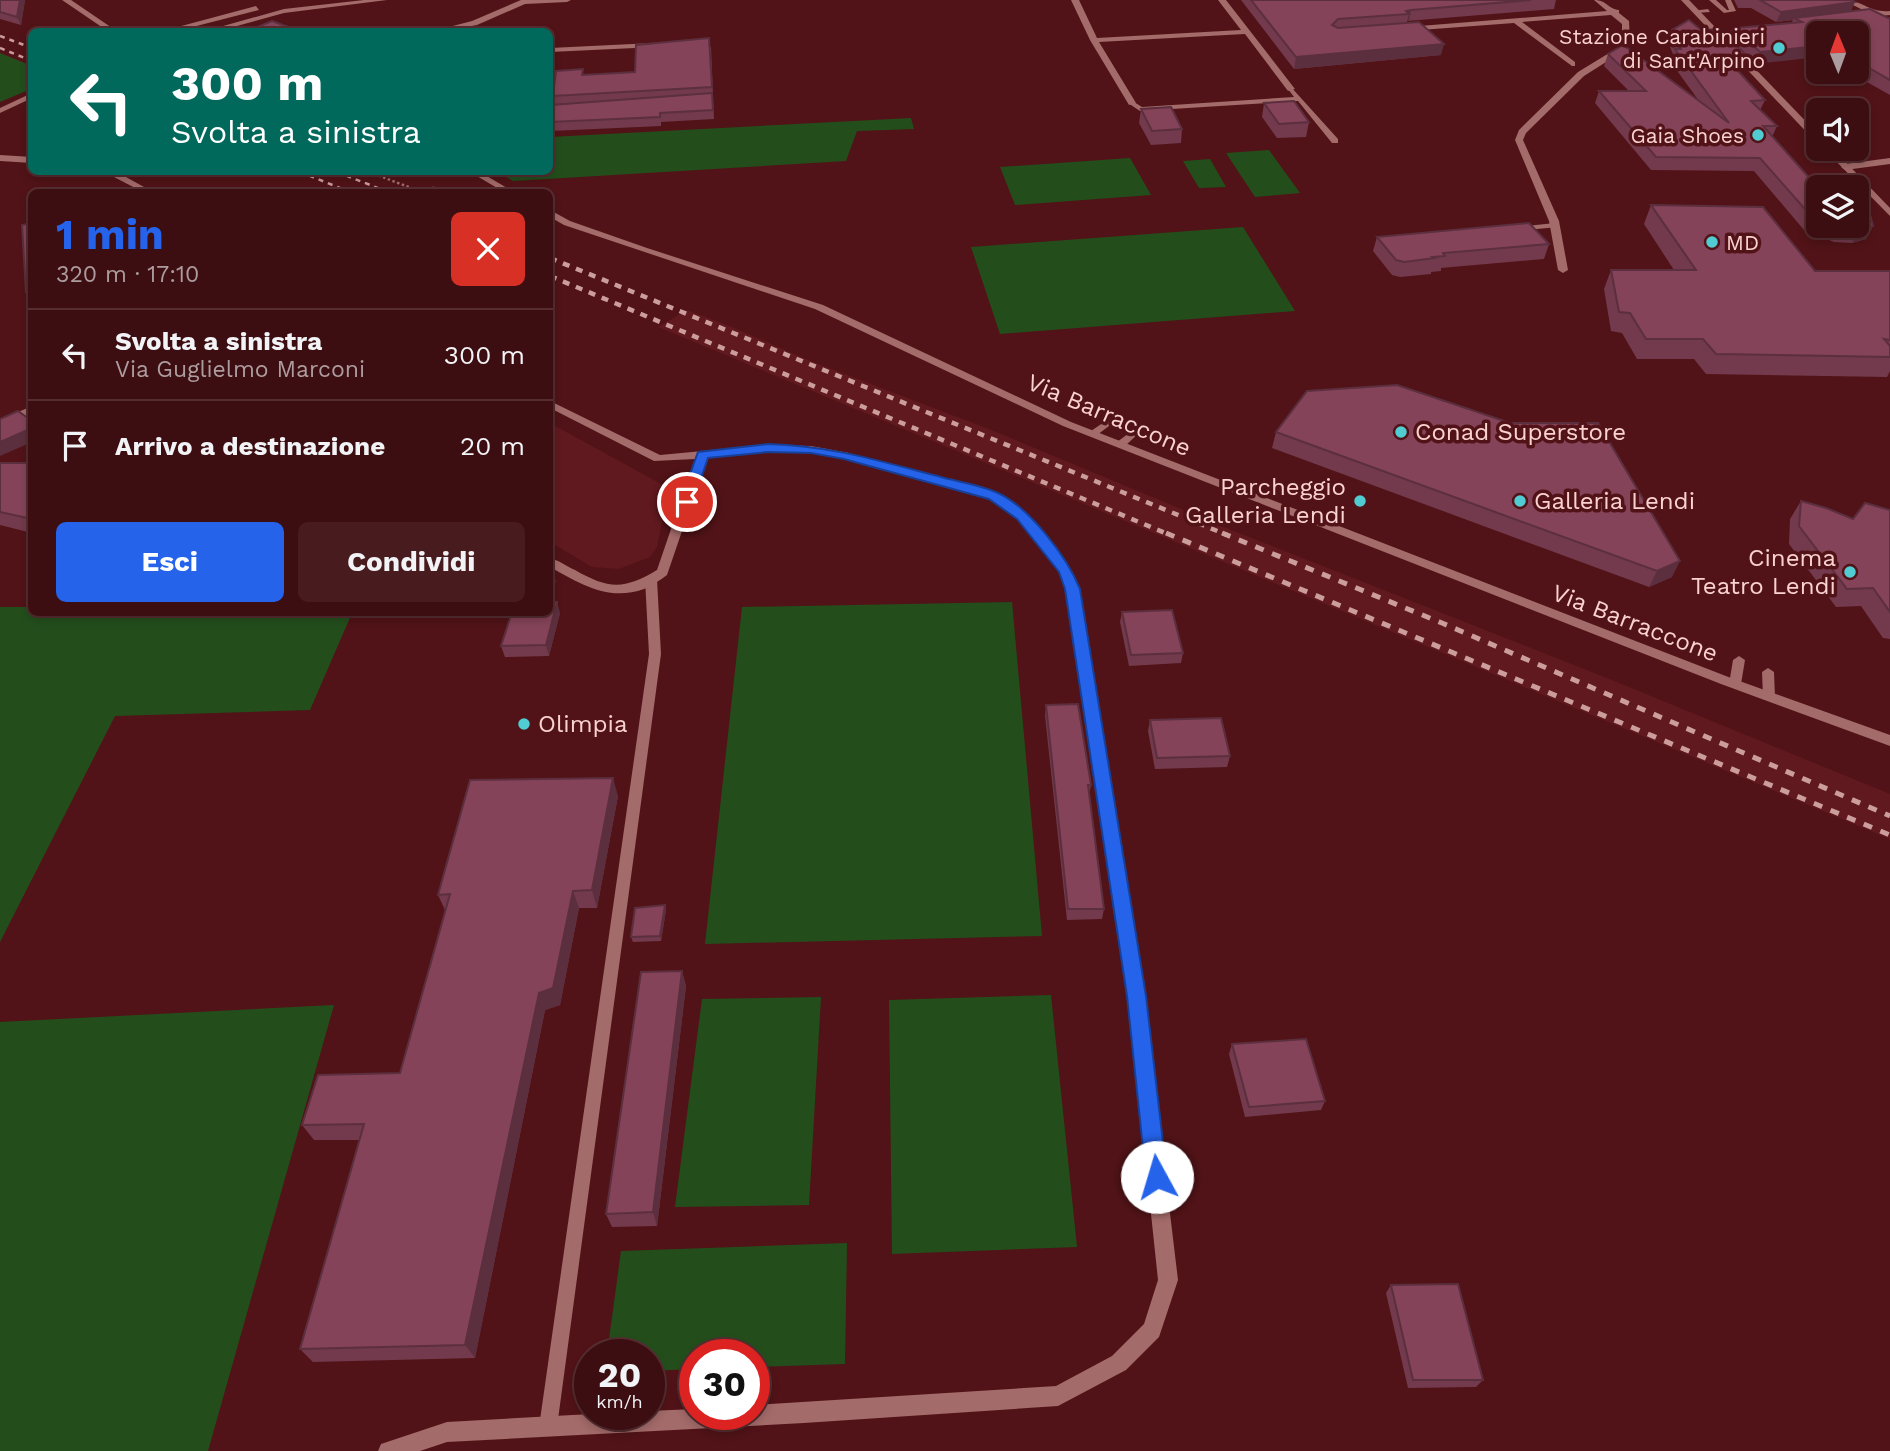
<!DOCTYPE html>
<html lang="it">
<head>
<meta charset="utf-8">
<style>
	:root { --surface:#3d0e11; --page:#481c1f; --text:#f1f3f6; --muted:#ad9c9f; --line:#562e31; --accent:#2563eb }
	body { margin:0; font-family:"Work Sans",sans-serif; background:var(--page); color:var(--text); height:100vh; display:flex; flex-direction:column; font-size:26px; white-space:nowrap }
	* { box-sizing:border-box; margin:0 }
	p { font-size:23px; color:var(--muted) }
	.icon { flex:none; width:38px; height:38px; fill:none; stroke:currentColor; stroke-width:2; stroke-linecap:round; stroke-linejoin:round }
	.map { position:relative; flex:1; overflow:hidden }
	.panel { position:absolute; left:28px; top:189px; width:525px; height:427px; display:flex; flex-direction:column; background:var(--surface); border-radius:10px; box-shadow:0 4px 10px #0003,0 0 0 2px var(--line) }
	.panel>* { flex:none }
	.hud { position:absolute; left:28px; top:28px; width:525px; height:147px; border-radius:10px; box-shadow:0 4px 10px #0003,0 0 0 2px var(--line); background:#00695c; color:#fff; overflow:hidden }
	.needle { width:46px; rotate:359deg }
	.fabs { position:absolute; left:1806px; top:21px; display:grid; gap:14px }
	.fabs a { display:grid; place-items:center; width:63px; height:63px; border-radius:10px; background:var(--surface); box-shadow:0 4px 10px #0003,0 0 0 2px var(--line); font-size:35px }
	.speed { position:absolute; left:574px; top:1339px; display:flex; gap:14px; font-size:35px; font-weight:700; text-align:center }
	.speed>* { display:grid; place-content:center; width:91px; height:91px; border-radius:50%; background:var(--surface); box-shadow:0 4px 10px #0003,0 0 0 2px var(--line); line-height:1 }
	.speed small { font-size:18px; font-weight:400 }
	.speed .limit { border:10px solid #d22; background:#fff; color:#111 }
	.pin { position:absolute; display:grid; place-items:center; width:60px; height:60px; color:#fff; margin:-30px; border:4px solid #fff; border-radius:50%; box-shadow:0 2px 7px #0007 }
	.me { position:absolute; width:77px; margin:-38px; rotate:354deg; stroke-linejoin:round; filter:drop-shadow(0 0 5px #0008) }
	.turn { display:flex; align-items:center; gap:24px; height:147px; padding:0 28px; font-size:32px }
	.turn .icon { width:91px; height:91px; stroke-width:2.5 }
	.turn b { display:block; font-size:49px; line-height:60px }
	.round { display:grid; place-items:center; flex:none; width:74px; height:74px; border-radius:10px; background:var(--page) }
	.head { display:flex; align-items:center; justify-content:space-between; height:119px; padding:0 28px }
	h1 { font-size:42px; font-weight:700; line-height:52px; color:var(--accent) }
	.primary-button { display:flex; gap:14px; margin-top:auto; padding:14px 28px }
	.primary-button a { flex:1; height:80px; border-radius:10px; background:var(--accent); color:#fff; font-size:28px; font-weight:700; line-height:80px; text-align:center }
	.primary-button a+a { background:var(--page); color:var(--text) }
	ul { padding:0; list-style:none }
	li { display:flex; align-items:center; gap:21px; height:91px; padding:0 28px; border-top:2px solid var(--line) }
	li div { flex:1 }
	li b { display:block; font-size:26px }
	li em { font-style:normal }
	.map>svg:first-child { display:block }
	.built { fill:#60191e }
	.green { fill:#234e1c }
	.lines { fill:none; stroke-linecap:round; stroke-linejoin:round }
	.path { stroke:#a26e6f; stroke-width:2.5; stroke-dasharray:2.5 2.5; stroke-linecap:butt }
	.service { fill:#a36b6a; fill-rule:evenodd }
	.minor { fill:#a36b6a; fill-rule:evenodd }
	.tertiary { fill:#a36b6a; fill-rule:evenodd }
	.rail-far2 { stroke:#cb9d9d; stroke-width:2.5; stroke-dasharray:5 5; stroke-linecap:butt }
	.rail-far1 { stroke:#cb9d9d; stroke-width:4.5; stroke-dasharray:7 7; stroke-linecap:butt }
	.rail { stroke:#cb9d9d; stroke-width:5; stroke-dasharray:9 9; stroke-linecap:butt }
	.wall { fill:#723a4c }
	.shaded-wall { fill:#5c2f3e }
	.building { fill:#844358; stroke:#5c2f3e; stroke-width:2 }
	.route { fill:#2563eb; stroke:#184099; stroke-width:2 }
	.poi-dot { fill:#51ccd3; stroke:#511317; stroke-width:2.5 }
	.labels { text-anchor:middle; dominant-baseline:central; stroke-width:7; stroke-linejoin:round; paint-order:stroke }
	.far-poi-label { font-size:21px; fill:#fad2d0; stroke:#511317; text-anchor:end }
	.street-label { font-size:24px; fill:#fad2d0; stroke:#511317 }
	.poi-label { font-size:24px; fill:#fad2d0; stroke:#511317; text-anchor:start }
</style>
</head>
<body>
<div class="map">
<svg width="1890" height="1451" viewBox="0 0 1890 1451">
	<rect width="100%" height="100%" fill="#511317"/>
	<g class="built">
		<polygon points="687,310 732,327 808,360 994,431 1229,529 1612,680 1890,794 1890,839 658,327"/>
		<polygon points="550,423 661,484 664,512 657,547 650,557 619,569 592,567 550,542"/>
	</g>
	<g class="green">
		<polygon points="0,53 32,66 31,89 0,102"/>
		<polygon points="911,118 914,129 857,131 846,161 513,181 498,172 550,172 550,137"/>
		<polygon points="1269,150 1300,193 1255,197 1226,153"/>
		<polygon points="1130,158 1151,195 1015,205 1000,167"/>
		<polygon points="1210,159 1226,187 1199,188 1183,161"/>
		<polygon points="1243,227 1295,311 1000,334 971,247"/>
		<polygon points="1012,602 1042,936 705,944 742,607"/>
		<polygon points="31,603 32,612 352,613 310,710 115,716 0,942 0,607 29,607"/>
		<polygon points="1051,995 1077,1247 892,1254 889,1000"/>
		<polygon points="821,997 809,1205 675,1207 702,999"/>
		<polygon points="334,1005 208,1451 0,1451 0,1022"/>
		<polygon points="847,1243 845,1364 754,1367 754,1354 695,1354 695,1369 649,1371 649,1354 607,1354 621,1251"/>
	</g>
	<g class="lines">
		<polyline class="path" points="369,172 422,192"/>
		<g class="service">
			<polygon points="1709,0 1716,0 1727,10 1729,10 1725,0 1731,0 1736,11 1724,13"/>
			<polygon points="1708,9 1710,12 1695,13 1692,11"/>
			<polygon points="1291,87 1338,139 1338,143 1332,143 1298,101 1140,111 1128,103 1134,102 1142,107 1294,97 1288,89"/>
			<polygon points="1555,223 1558,223 1558,227 1517,231 1513,229 1517,227"/>
			<polygon points="1110,418 1115,421 1113,423 1097,435 1091,435 1091,431"/>
			<polygon points="1136,428 1139,429 1139,433 1125,446 1117,446 1117,442"/>
			<polygon points="651,575 657,579 661,654 557,1427 554,1433 548,1436 542,1433 539,1427 649,654 645,579"/>
			<polygon points="1739,656 1745,660 1741,684 1735,688 1729,684 1733,660"/>
			<polygon points="1768,668 1774,672 1775,697 1769,701 1763,697 1762,672"/>
		</g>
		<g class="minor">
			<polygon points="364,0 387,0 284,13 215,32 202,32 284,9"/>
			<polygon points="521,0 571,0 567,2 525,4 477,25 449,30 445,28 472,21"/>
			<polygon points="1071,0 1079,0 1097,38 1241,30 1218,0 1226,0 1295,89 1288,91 1245,34 1099,42 1136,103 1129,105 1090,40"/>
			<path d="M1594,0C1607,0 1608,9 1619,10V13L1629,21L1630,41L1625,50L1584,76L1526,133L1523,140L1559,221L1568,270L1563,273L1558,270L1549,221L1515,140L1519,130L1578,72L1619,47L1622,41V24L1611,15L1522,22L1575,62V66H1572L1514,23L1407,31L1403,29L1407,27L1607,11Z"/>
			<path d="M1843,0C1863,0 1869,13 1890,11V15L1861,18V14L1869,13Z"/>
			<polygon points="256,6 259,10 173,32 159,32"/>
			<polygon points="1753,27 1756,27 1756,31 1717,35 1713,33"/>
			<polygon points="653,43 657,45 656,47 550,52 550,48"/>
			<polygon points="32,93 32,98 0,113 0,108"/>
			<polygon points="1890,158 1890,164 1845,170 1841,167 1845,164"/>
			<path d="M550,401L660,455L768,445L811,446L849,453L997,493L1026,513L1069,567L1079,589L1144,996L1178,1280L1159,1337L1126,1370L1058,1406L804,1423L447,1442L420,1451H378L381,1444L447,1422L591,1414H649V1411L695,1409V1414H754V1405L1056,1386L1112,1356L1144,1324L1158,1280L1128,996L1067,589L1059,571L1018,519L989,499L844,458L811,452L768,451L707,458L667,575C660,580 652,586 644,589C608,602 579,583 550,567V558C558,560 566,566 575,570C608,589 624,590 657,570L695,459L654,461L550,408Z"/>
		</g>
		<g class="tertiary">
			<polygon points="62,0 71,0 118,32 109,32"/>
			<polygon points="1681,0 1689,0 1818,134 1818,141 1815,141"/>
			<polygon points="1824,149 1833,149 1890,208 1890,216"/>
			<polygon points="0,155 32,157 32,163 0,161"/>
			<polygon points="98,172 117,172 153,192 143,192 112,176"/>
			<polygon points="470,172 480,172 514,192 504,192"/>
			<polygon points="550,210 570,221 647,248 823,305 1071,422 1731,678 1890,735 1890,746 1721,684 1063,426 815,309 564,225 550,217"/>
			<polygon points="32,406 32,413 0,427 0,420"/>
		</g>
		<g class="rail-far2">
			<polyline points="0,36 32,48"/>
			<polyline points="0,48 32,61"/>
			<polyline points="300,172 350,192"/>
			<polyline points="337,172 388,192"/>
		</g>
		<g class="rail-far1">
			<polyline points="550,258 1227,535"/>
			<polyline points="550,276 1170,535"/>
		</g>
		<g class="rail">
			<polyline points="1166,533 1890,835"/>
			<polyline points="1222,533 1442,623 1890,816"/>
		</g>
	</g>
	<g class="wall">
		<polygon points="0,0 25,0 21,25 0,19"/>
		<polygon points="1241,0 1556,0 1554,9 1407,21 1407,23 1441,55 1294,69"/>
		<polygon points="1734,0 1851,0 1851,11 1890,18 1890,95 1849,72 1857,72 1857,33 1755,64 1745,54 1740,66 1734,67 1765,100 1760,110 1777,126 1772,137 1818,187 1818,226 1873,226 1866,239 1852,243 1834,242 1804,230 1754,171 1651,170 1595,103 1599,91 1629,91 1604,66 1608,54 1699,101 1670,61 1673,54 1668,42 1672,30 1701,30 1731,39 1735,28 1791,23 1793,20 1776,22 1751,8 1738,8"/>
		<polygon points="711,47 714,119 661,122 661,126 551,131 550,121 554,105 553,96 584,75 635,72"/>
		<polygon points="1264,103 1309,122 1306,137 1277,138 1262,117"/>
		<polygon points="1141,109 1182,129 1181,143 1151,145 1139,123"/>
		<polygon points="1651,205 1815,271 1890,271 1890,371 1887,377 1706,374 1694,359 1637,359 1622,333 1611,331 1604,289 1611,270 1674,270 1644,224"/>
		<polygon points="32,223 32,299 30,299 26,292"/>
		<polygon points="1377,237 1549,244 1544,259 1441,268 1441,271 1431,272 1431,274 1400,277 1392,275 1373,251"/>
		<polygon points="1307,391 1672,577 1649,587 1272,448 1276,432"/>
		<polygon points="0,463 32,463 32,533 0,525"/>
		<polygon points="1801,501 1853,519 1890,510 1890,639 1883,638 1861,606 1836,607 1789,544 1790,519"/>
		<polygon points="1122,612 1183,653 1181,663 1129,666 1120,622"/>
		<polygon points="560,613 549,656 505,657 501,646"/>
		<polygon points="1046,705 1091,785 1089,795 1104,909 1102,919 1067,920 1045,716"/>
		<polygon points="1150,720 1230,756 1227,767 1155,769 1148,731"/>
		<polygon points="618,796 597,908 579,908 560,1005 545,1010 475,1358 313,1362 300,1349 360,1140 314,1140 302,1125 400,1073 445,910 438,895"/>
		<polygon points="665,905 666,910 661,941 633,942 631,937"/>
		<polygon points="682,971 686,986 657,1226 612,1227 606,1214"/>
		<polygon points="1232,1044 1325,1101 1321,1110 1245,1117 1229,1054"/>
		<polygon points="1391,1285 1483,1380 1476,1387 1408,1388 1386,1293"/>
	</g>
	<g class="shaded-wall">
		<polygon points="20,0 25,0 21,25 17,17"/>
		<polygon points="1855,2 1850,13 1794,18 1793,20 1776,22 1781,12"/>
		<polygon points="1411,10 1409,21 1407,21 1409,14 1406,11"/>
		<polygon points="1444,44 1441,55 1294,69 1296,57"/>
		<polygon points="1818,46 1818,57 1755,64 1760,52"/>
		<polygon points="1745,54 1740,66 1719,68 1724,56"/>
		<polygon points="1873,226 1866,239 1852,243 1858,229"/>
		<polygon points="32,428 32,442 0,456 0,442"/>
		<polygon points="1680,561 1672,577 1649,587 1657,571"/>
		<polygon points="553,571 556,582 550,587 550,574"/>
		<polygon points="557,602 560,613 549,656 546,645"/>
		<polygon points="613,778 618,796 597,908 592,890"/>
		<polygon points="573,891 579,908 560,1005 545,1010 475,1358 465,1345 539,993"/>
		<polygon points="665,905 666,910 661,941 660,936"/>
		<polygon points="682,971 686,986 657,1226 653,1212"/>
	</g>
	<g class="building">
		<polygon points="0,0 20,0 17,17 0,12"/>
		<polygon points="1251,0 1531,0 1411,10 1406,11 1409,14 1338,19 1332,25 1338,28 1419,22 1444,44 1296,57"/>
		<polygon points="1760,0 1851,0 1855,2 1781,12"/>
		<polygon points="1870,9 1888,18 1890,18 1890,80 1857,61 1857,33 1818,33 1818,46 1760,52 1735,28 1802,22 1794,18"/>
		<polygon points="1689,20 1701,30 1721,29 1745,54 1724,56 1765,100 1751,101 1777,126 1763,126 1813,182 1835,187 1818,187 1818,219 1811,216 1760,158 1656,157 1599,91 1646,91 1608,54 1623,45 1729,123 1675,49 1681,49 1672,30"/>
		<polygon points="272,21 302,32 245,32"/>
		<polygon points="709,38 712,87 553,96 556,71 583,69 582,75 635,72 636,45"/>
		<polygon points="712,93 713,110 660,113 660,117 550,122 551,105"/>
		<polygon points="1294,101 1309,122 1279,124 1264,103"/>
		<polygon points="1171,107 1182,129 1152,131 1141,109"/>
		<polygon points="433,187 445,192 422,192"/>
		<polygon points="1651,205 1763,207 1815,271 1890,271 1890,340 1884,339 1890,346 1890,357 1716,354 1703,339 1646,339 1630,313 1619,312 1611,270 1696,270"/>
		<polygon points="1857,205 1868,207 1873,226 1858,229 1841,228 1835,226 1857,226"/>
		<polygon points="32,223 32,292 26,292 22,225"/>
		<polygon points="1529,223 1549,244 1443,253 1445,256 1433,257 1435,258 1404,262 1396,260 1377,237"/>
		<polygon points="1397,385 1510,423 1598,423 1680,561 1657,571 1276,432 1307,391"/>
		<polygon points="18,411 32,421 32,428 0,442 0,419"/>
		<polygon points="0,463 32,463 32,519 0,512"/>
		<polygon points="1801,501 1826,508 1853,519 1865,503 1890,510 1890,612 1873,588 1847,589 1799,526"/>
		<polygon points="550,602 557,602 546,645 501,646 512,612 550,612"/>
		<polygon points="1172,610 1183,653 1131,655 1122,612"/>
		<polygon points="1078,704 1091,785 1088,785 1104,909 1068,909 1046,705"/>
		<polygon points="1221,718 1230,756 1157,758 1150,720"/>
		<polygon points="613,778 592,890 573,891 553,988 539,993 465,1345 300,1349 364,1124 302,1125 318,1075 400,1073 450,894 438,895 470,780"/>
		<polygon points="665,905 660,936 631,937 635,908"/>
		<polygon points="682,971 653,1212 606,1214 641,972"/>
		<polygon points="1306,1039 1325,1101 1249,1107 1232,1044"/>
		<polygon points="1458,1284 1483,1380 1413,1380 1391,1285"/>
	</g>
	<path class="route" d="M768,444C833,446 879,461 941,477C959,482 981,485 998,493C1030,508 1067,557 1080,589L1146,996L1167,1177L1164,1184L1157,1187L1149,1184L1146,1177L1127,996L1065,589L1059,572L1017,519L989,499L844,459L811,453L768,452L708,458L693,502L691,505H682L680,502L698,452Z"/>
	<g class="poi-dot">
		<circle cx="1779" cy="48" r="7"/>
		<circle cx="1758" cy="135" r="7"/>
		<circle cx="1712" cy="242" r="7"/>
		<circle cx="1401" cy="432" r="7"/>
		<circle cx="1360" cy="501" r="7"/>
		<circle cx="1520" cy="501" r="7"/>
		<circle cx="1850" cy="572" r="7"/>
		<circle cx="524" cy="724" r="7"/>
	</g>
	<g class="labels">
		<g class="far-poi-label">
			<text x="1765" y="36">Stazione Carabinieri<tspan x="1765" dy="24">di Sant'Arpino</tspan></text>
			<text x="1744" y="135">Gaia Shoes</text>
			<text x="1726" y="242" text-anchor="start">MD</text>
		</g>
		<g class="street-label">
			<text transform="translate(1109 415) rotate(23)">Via Barraccone</text>
			<text transform="translate(1635 623) rotate(21)">Via Barraccone</text>
		</g>
		<g class="poi-label">
			<text x="1415" y="432">Conad Superstore</text>
			<text x="1346" y="487" text-anchor="end">Parcheggio<tspan x="1346" dy="28">Galleria Lendi</tspan></text>
			<text x="1534" y="501">Galleria Lendi</text>
			<text x="1836" y="558" text-anchor="end">Cinema<tspan x="1836" dy="28">Teatro Lendi</tspan></text>
			<text x="538" y="724">Olimpia</text>
		</g>
	</g>
</svg>
<div class="fabs">
<a><svg class="needle" viewBox="-14 -14 28 28"><path d="M0-13l5 13h-10z" fill="#e53935"/><path d="M0 13l5-13h-10z" fill="#ad9c9f"/></svg></a>
<a><svg class="icon" aria-label="sound" viewBox="0 0 24 24"><path d="M4 9h4l5-4v14l-5-4H4zM17 9q2 3 0 6"/></svg></a>
<a><svg class="icon" aria-label="layers" viewBox="0 0 24 24"><path d="M12 4l9 5-9 5-9-5zM3 14l9 5 9-5"/></svg></a>
</div>
<div class="speed"><div>20<small>km/h</small></div><div class="limit">30</div></div>
<div class="pin" style="left:687px;top:502px;background:#d93025"><svg class="icon" aria-label="arrive" viewBox="0 0 24 24"><path d="M6 21V4h12l-3 4 3 4H6"/></svg></div>
<svg class="me" style="left:1157px;top:1177px" viewBox="-20 -20 40 40"><circle r="19" fill="#fff"/><path d="M0-13L10 11 0 6-10 11z" fill="#2563eb"/></svg>
<div class="hud">
<div class="turn"><svg class="icon" aria-label="left" viewBox="0 0 24 24"><path d="M17 20v-9H6M10 6l-5 5 5 5"/></svg><div><b>300 m</b>Svolta a sinistra</div></div>
</div>
<section class="panel">
<div class="head"><div><h1>1 min</h1><p>320 m · 17:10</p></div><a class="round" style="background:#d93025;color:#fff"><svg class="icon" aria-label="close" viewBox="0 0 24 24"><path d="M6 6l12 12M18 6L6 18"/></svg></a></div>
<ul>
<li><svg class="icon" aria-label="left" viewBox="0 0 24 24"><path d="M17 20v-9H6M10 6l-5 5 5 5"/></svg><div><b>Svolta a sinistra</b><p>Via Guglielmo Marconi</p></div><em>300 m</em></li>
<li><svg class="icon" aria-label="arrive" viewBox="0 0 24 24"><path d="M6 21V4h12l-3 4 3 4H6"/></svg><div><b>Arrivo a destinazione</b></div><em>20 m</em></li>
</ul>
<div class="primary-button"><a>Esci</a><a>Condividi</a></div>
</section>
</div>
</body>
</html>
